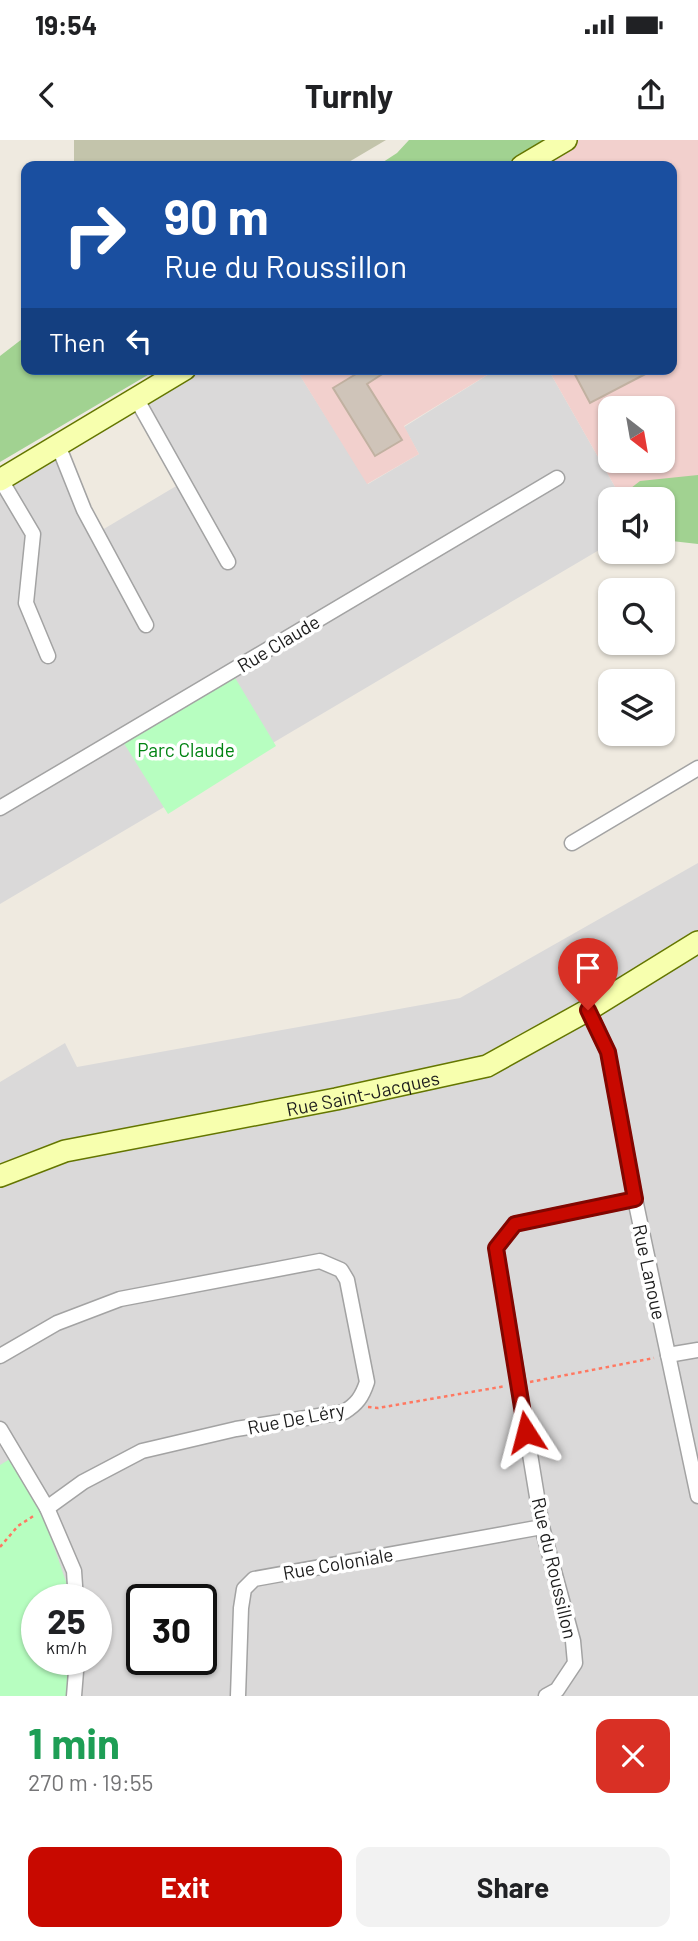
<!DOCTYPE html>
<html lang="en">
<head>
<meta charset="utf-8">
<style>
	:root { --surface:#fff; --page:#f2f2f2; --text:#202124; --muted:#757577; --accent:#c80900 }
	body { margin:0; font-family:Barlow,sans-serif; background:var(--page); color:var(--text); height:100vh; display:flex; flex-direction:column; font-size:26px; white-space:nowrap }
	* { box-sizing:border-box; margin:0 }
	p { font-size:23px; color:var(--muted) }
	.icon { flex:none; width:38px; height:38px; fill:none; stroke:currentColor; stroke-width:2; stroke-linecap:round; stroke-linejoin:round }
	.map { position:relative; height:1556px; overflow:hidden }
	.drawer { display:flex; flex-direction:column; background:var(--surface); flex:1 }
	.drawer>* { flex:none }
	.top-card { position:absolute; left:21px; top:21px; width:656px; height:214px; border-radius:14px; box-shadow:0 2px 5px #0004; background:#1a4fa0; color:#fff; overflow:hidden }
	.needle { width:46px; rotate:149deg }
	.buttons { position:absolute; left:598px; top:256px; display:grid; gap:14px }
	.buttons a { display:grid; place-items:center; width:77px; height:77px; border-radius:14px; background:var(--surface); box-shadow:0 2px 5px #0004; font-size:35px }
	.speed { position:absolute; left:21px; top:1444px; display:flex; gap:14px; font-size:35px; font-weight:700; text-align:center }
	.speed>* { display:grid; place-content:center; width:91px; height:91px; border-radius:50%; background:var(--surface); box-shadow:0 2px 5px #0004; line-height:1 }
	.speed small { font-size:18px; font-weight:400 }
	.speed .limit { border:4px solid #111; border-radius:10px; background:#fff; color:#111 }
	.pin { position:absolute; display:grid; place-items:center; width:60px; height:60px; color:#fff; margin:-72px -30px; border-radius:50% 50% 50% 0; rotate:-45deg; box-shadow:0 0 7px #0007 }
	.pin .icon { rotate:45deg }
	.me { position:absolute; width:77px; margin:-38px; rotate:351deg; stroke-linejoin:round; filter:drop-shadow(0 0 5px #0008) }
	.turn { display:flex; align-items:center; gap:24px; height:147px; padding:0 28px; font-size:32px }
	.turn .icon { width:91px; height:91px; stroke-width:2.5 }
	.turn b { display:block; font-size:49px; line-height:60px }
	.then { display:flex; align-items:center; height:66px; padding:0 28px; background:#0003; gap:14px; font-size:26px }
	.round { display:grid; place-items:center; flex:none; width:74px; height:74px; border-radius:14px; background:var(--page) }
	.overview { display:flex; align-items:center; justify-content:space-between; height:119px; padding:0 28px }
	h1 { font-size:42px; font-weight:700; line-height:52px; color:#1e9e55 }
	.button { display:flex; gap:14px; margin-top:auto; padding:14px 28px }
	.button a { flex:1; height:80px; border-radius:14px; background:var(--accent); color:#fff; font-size:28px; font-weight:700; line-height:80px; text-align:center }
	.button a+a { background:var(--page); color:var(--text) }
	.status { display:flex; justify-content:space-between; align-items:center; height:49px; padding:0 35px; background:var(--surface); direction:ltr }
	.status svg { height:19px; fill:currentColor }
	header { display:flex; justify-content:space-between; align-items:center; height:91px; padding:0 28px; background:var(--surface); font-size:32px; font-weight:700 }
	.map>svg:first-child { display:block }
	.residential { fill:#dad9d9; fill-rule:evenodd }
	.commercial { fill:#f2d0cd; fill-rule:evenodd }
	.construction { fill:#c3c4ab }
	.forest { fill:#a1d291 }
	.park { fill:#b7fec0 }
	.building { fill:#cfc4b9; stroke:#c1b1a1; stroke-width:2 }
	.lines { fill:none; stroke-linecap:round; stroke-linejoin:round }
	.street-casing { stroke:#a3a3a3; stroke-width:17 }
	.secondary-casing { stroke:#647600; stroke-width:24 }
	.path { stroke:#ff7861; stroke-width:2.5; stroke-dasharray:3.5 3.5; stroke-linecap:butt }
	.street { stroke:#fff; stroke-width:14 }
	.secondary { stroke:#f7ffae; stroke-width:21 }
	.route-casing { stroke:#820600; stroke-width:18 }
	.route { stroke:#c80900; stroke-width:12 }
	.labels { text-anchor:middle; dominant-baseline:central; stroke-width:7; stroke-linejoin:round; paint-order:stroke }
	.street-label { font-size:19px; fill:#1c1c1c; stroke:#fff }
	.park-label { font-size:19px; fill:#018312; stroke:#fff }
</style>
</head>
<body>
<div class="status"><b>19:54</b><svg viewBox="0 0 49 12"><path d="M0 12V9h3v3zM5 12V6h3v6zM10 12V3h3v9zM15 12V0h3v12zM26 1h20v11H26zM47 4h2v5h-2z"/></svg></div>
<header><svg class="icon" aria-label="back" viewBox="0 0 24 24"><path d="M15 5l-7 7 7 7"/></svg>Turnly<svg class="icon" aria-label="share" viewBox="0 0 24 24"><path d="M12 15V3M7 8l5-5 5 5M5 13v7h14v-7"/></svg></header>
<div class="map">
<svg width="698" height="1556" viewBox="0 0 698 1556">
	<rect width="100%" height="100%" fill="#efeae0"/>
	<g class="residential">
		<polygon points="185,229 296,229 368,344 419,314 404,287 497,229 548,229 622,359 611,359 611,403 0,764 0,340 58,305 97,393 183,342 136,258"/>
		<path d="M698,723V1556H0V942L65,903L77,927L460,858ZM37,1460H96V1519H37ZM142,1460H201V1519H142Z"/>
	</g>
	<g class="commercial">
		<path d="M569,0H698V350L663,359H622L548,229H672V26H525ZM611,268H663V320H611Z"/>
		<polygon points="296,229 497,229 404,286 419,314 367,344"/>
	</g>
	<polygon class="construction" points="74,0 386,0 342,26 74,26"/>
	<g class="forest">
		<polygon points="409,0 547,0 502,26 377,26 397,13"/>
		<polygon points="26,196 26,229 158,229 0,322 0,216"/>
		<polygon points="698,335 698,404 663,400 663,359 617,359 640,341"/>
	</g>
	<g class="park">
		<polygon points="231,531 276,606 168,674 120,597"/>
		<polygon points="10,1319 43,1375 72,1459 37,1460 37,1519 72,1519 71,1556 0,1556 0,1325"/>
	</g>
	<g class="building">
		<polygon points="353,229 390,229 367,244 402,300 375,316 333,248 356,234"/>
		<polygon points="572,229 655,229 590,263"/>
	</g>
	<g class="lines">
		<g class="street-casing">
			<g id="street">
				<polyline points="136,258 228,422"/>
				<polyline points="58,305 84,370 146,485"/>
				<polyline points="1,340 33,394 26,463 48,516"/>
				<polyline points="0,668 557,338"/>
				<polyline points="572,703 698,628"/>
				<polyline points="588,870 608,912 635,1059 698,1356"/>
				<polyline points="668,1215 698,1210"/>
				<path d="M0,1216L57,1183L120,1159L320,1121L341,1130L347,1140L367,1242C362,1257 357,1264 344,1272L236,1289L142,1311L83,1342L47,1368"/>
				<polyline points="0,1289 47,1368 74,1431 76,1460"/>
				<polyline points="74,1556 77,1519"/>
				<polyline points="238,1556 241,1468 244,1449 254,1439 542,1387"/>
				<polyline points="546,1556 557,1550 575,1523 573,1501 542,1387 496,1108 515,1084 635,1059"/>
			</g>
		</g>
		<g class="secondary-casing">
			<g id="secondary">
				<polyline points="522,26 566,0"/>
				<polyline points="0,340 185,229"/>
				<path id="s1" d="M0,1036L65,1011L336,959L487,926L588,870L698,802"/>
			</g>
		</g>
		<g class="path">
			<polyline points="530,1242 654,1218"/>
			<polyline points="368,1267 378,1268 506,1246"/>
			<polyline points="0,1407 18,1386 35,1375"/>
		</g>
		<use href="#street" class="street"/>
		<use href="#secondary" class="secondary"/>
	</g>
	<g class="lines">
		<g class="route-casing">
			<polyline id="route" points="526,1292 496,1108 515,1084 635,1059 608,912 588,870"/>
		</g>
		<use href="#route" class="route"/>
	</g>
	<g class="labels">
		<g class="street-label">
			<text transform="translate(278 503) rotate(-31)">Rue Claude</text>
			<text stroke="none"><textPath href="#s1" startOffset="373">Rue Saint-Jacques</textPath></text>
			<text transform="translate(650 1132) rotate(78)">Rue Lanoue</text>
			<text transform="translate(296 1278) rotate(-11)">Rue De Léry</text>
			<text transform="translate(338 1423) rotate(-10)">Rue Coloniale</text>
			<text transform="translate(555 1428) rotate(77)">Rue du Roussillon</text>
		</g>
		<g class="park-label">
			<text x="186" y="609">Parc Claude</text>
		</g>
	</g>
</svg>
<div class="buttons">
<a><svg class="needle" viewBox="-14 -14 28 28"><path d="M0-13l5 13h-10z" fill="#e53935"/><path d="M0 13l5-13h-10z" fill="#757577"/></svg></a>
<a><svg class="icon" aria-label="sound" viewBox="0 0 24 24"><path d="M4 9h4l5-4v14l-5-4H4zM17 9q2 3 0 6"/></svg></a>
<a><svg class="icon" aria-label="search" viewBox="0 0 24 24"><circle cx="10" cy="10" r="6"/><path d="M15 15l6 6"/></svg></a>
<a><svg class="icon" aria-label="layers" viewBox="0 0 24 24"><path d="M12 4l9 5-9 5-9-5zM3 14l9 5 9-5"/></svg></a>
</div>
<div class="speed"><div>25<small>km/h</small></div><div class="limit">30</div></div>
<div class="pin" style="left:588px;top:870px;background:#d93025"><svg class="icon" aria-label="arrive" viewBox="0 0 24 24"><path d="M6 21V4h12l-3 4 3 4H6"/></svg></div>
<svg class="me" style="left:526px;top:1292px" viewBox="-20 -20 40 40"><path d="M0-17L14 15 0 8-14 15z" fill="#c80900" stroke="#fff" stroke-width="4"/></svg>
<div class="top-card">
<div class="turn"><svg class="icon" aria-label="right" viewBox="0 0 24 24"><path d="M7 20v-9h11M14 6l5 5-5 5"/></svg><div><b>90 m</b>Rue du Roussillon</div></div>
<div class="then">Then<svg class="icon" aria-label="left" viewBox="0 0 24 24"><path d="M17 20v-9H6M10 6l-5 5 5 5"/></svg></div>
</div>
</div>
<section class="drawer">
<div class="overview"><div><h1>1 min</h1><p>270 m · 19:55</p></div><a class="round" style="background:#d93025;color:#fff"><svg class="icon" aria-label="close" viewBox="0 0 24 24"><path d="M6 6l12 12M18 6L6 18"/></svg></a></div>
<div class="button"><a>Exit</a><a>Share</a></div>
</section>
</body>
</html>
